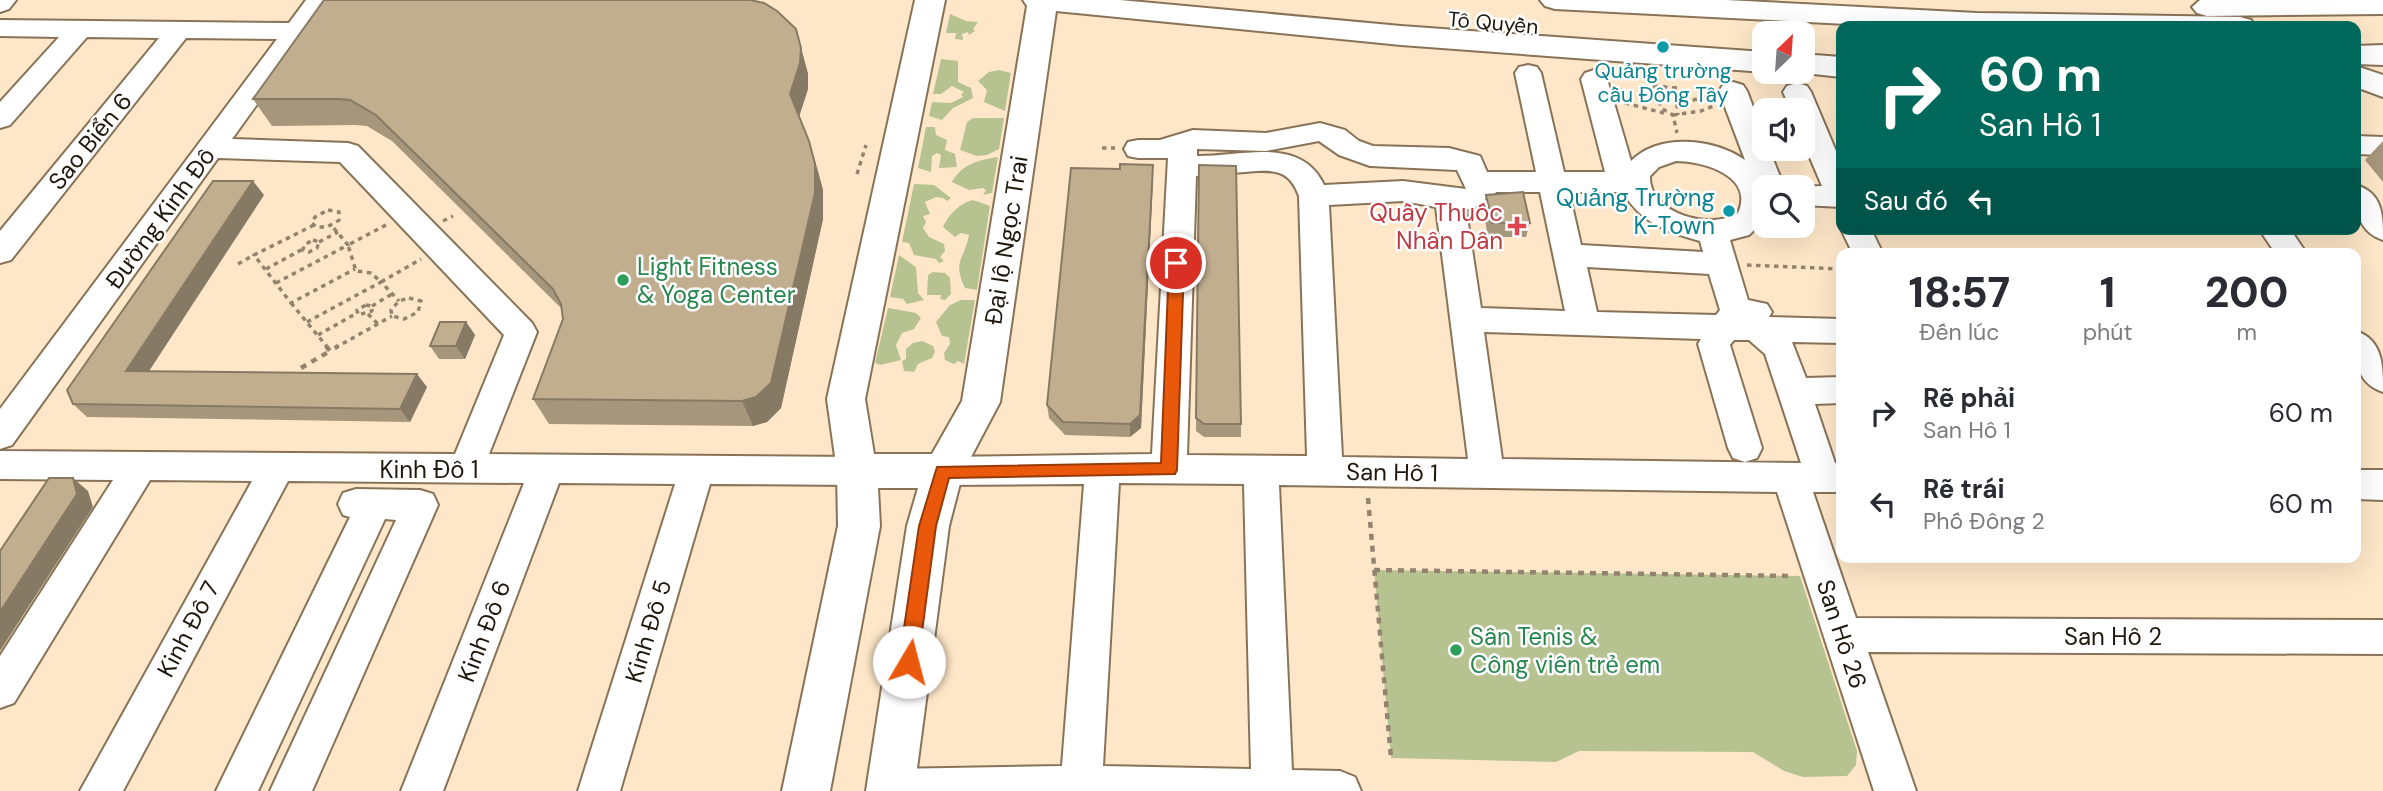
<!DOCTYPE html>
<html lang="vi">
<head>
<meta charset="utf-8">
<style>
	:root { --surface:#fff; --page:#f2f2f3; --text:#2b2b33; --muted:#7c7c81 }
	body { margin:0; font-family:"DM Sans",sans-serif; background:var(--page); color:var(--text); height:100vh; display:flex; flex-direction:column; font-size:26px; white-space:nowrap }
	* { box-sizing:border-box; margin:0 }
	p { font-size:23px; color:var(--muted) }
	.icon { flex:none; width:38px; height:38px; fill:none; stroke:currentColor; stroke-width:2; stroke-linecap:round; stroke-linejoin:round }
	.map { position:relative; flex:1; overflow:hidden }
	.sheet { position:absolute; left:1836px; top:248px; width:525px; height:315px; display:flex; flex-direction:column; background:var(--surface); border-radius:14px; box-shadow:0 7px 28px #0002 }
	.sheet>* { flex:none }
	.top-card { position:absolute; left:1836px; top:21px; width:525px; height:214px; border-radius:14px; box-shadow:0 7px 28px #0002; background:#00695c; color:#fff; overflow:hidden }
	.needle { width:46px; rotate:25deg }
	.fabs { position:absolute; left:1752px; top:21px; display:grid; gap:14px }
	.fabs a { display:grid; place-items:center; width:63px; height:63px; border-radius:14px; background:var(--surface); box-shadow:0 7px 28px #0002; font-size:35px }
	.pin { position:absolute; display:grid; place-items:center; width:60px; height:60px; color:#fff; margin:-30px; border:4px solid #fff; border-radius:50%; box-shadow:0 2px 7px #0007 }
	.me { position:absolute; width:77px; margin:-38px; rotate:8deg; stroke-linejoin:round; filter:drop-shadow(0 0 5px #0008) }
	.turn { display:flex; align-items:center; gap:24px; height:147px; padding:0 28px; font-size:32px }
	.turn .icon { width:91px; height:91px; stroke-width:2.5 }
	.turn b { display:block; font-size:49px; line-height:60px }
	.then { display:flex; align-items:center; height:66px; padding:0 28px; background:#0003; gap:14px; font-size:26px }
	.eta { display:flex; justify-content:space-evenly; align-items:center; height:119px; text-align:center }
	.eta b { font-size:42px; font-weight:800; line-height:49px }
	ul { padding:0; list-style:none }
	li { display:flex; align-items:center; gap:21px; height:91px; padding:0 28px }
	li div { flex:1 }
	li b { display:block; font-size:26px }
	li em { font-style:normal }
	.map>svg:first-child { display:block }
	.green { fill:#b7c291 }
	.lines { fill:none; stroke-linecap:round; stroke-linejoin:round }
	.minor-casing { stroke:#887358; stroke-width:4 }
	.major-casing { stroke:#887358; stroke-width:4 }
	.path-far1 { stroke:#94846f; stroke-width:3.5; stroke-dasharray:4.5 4.5; stroke-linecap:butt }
	.path { stroke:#94846f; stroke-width:4.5; stroke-dasharray:6 6; stroke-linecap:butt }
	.minor { fill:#fff; fill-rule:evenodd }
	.major { fill:#fff; fill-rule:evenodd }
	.wall { fill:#a6967b }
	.shaded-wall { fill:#877a64 }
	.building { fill:#c1ae8f; stroke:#877a64; stroke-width:2 }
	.route { fill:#ea580c; stroke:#983908; stroke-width:2 }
	.culture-dot { fill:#0f9aa8; stroke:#fff; stroke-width:2.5 }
	.health-dot { fill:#e0444e; stroke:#fff; stroke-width:2.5 }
	.leisure-dot { fill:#2e9e5b; stroke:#fff; stroke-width:2.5 }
	.labels { text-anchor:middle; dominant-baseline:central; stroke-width:5; stroke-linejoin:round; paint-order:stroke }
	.far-street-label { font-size:21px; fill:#1f170c; stroke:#fff }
	.far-culture-label { font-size:21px; fill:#0d838f; stroke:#fff }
	.street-label { font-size:24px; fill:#1f170c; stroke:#fff }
	.culture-label { font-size:24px; fill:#0d838f; stroke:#fff; text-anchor:end }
	.health-label { font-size:24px; fill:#be3a42; stroke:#fff; text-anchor:end }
	.leisure-label { font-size:24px; fill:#27864d; stroke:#fff; text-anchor:start }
</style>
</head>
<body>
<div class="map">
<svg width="2383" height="791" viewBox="0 0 2383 791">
	<rect width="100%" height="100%" fill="#fee7c8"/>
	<g class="green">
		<polygon points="950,14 966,21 978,22 973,29 975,31 969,35 968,32 962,34 963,40 955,39 956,33 946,33"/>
		<polygon points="941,59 958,61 958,82 971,88 973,98 953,108 942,120 929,116 932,102 951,103 963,97 961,95 964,92 952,86 941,94 933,94"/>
		<polygon points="999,70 1011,73 1005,111 984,102 987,90 978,81 989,72"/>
		<polygon points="973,118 1004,118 999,149 987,155 977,156 960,150 967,122"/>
		<polygon points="926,127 935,127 936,135 947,140 945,150 955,154 957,167 939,168 941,155 937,153 932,156 931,172 918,168"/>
		<path d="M998,157L992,193L983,195L986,190L983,188L969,190L952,182C962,164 978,160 998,157Z"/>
		<polygon points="914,184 934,185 951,198 947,201 943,198 936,197 925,202 930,214 923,216 926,222 923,228 929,237 944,244 945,251 940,257 944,261 939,263 936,259 914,255 909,243 902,242"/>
		<path d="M973,200L990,206L977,290L965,288C952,260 964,261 969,235L961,233L955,237L943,227C948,215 960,203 973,200Z"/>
		<polygon points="899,255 916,267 918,293 924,300 907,304 903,299 890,297"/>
		<polygon points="933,272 945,273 950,278 951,294 945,300 940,299 941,295 927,295 928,275"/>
		<polygon points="961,300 975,300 964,364 958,361 954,364 945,360 944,353 950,344 949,337 942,336 936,322 950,305"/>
		<polygon points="888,308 916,313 921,318 914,329 902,333 896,345 901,360 880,365 875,363"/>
		<polygon points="922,341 933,346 935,352 932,358 918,364 914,372 904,371 902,361 906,359 906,349 913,343"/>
		<polygon points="1374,570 1800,576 1857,751 1856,765 1847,776 1803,777 1784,771 1753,752 1579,751 1556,762 1391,758"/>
	</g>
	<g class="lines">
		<g class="minor-casing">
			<g id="minor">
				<polygon points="0,0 16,0 9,9 0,12"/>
				<polygon points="306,0 332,0 232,139 348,143 358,146 532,323 537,332 489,454 857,457 869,461 874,471 869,481 857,485 710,484 620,791 578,791 675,484 559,483 443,791 401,791 524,483 288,481 123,791 80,791 252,481 150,480 14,703 0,708 0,656 113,480 0,479 0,451 455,454 504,335 340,162 218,158 12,445 0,449 0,409 277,39 186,38 11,260 0,263 0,231 159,38 87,37 10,125 0,128 0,102 59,37 0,36 0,20 289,23"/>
				<path d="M1528,65L1537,67L1541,73L1564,172H1605L1581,79L1585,73L1594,70L1603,73L1607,79L1631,161C1659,133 1713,138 1745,160L1719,91L1723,85L1733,82L1743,85L1747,91L1764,136V149H1769L1784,187H1764V220L1749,235L1730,240L1748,300L1767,304L1772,312L1769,317L1841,319V343L1792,342L1806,378L1841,377V403L1815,404L1835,463L1841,464V492H1813L1856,618L2383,620V654L1868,652L1916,791H1874L1777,492L1279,485L1292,770L1340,771L1355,777L1361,791H870L875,775L890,769L1062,766L1084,484L943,485L931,481L926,471L931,461L943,457L1152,454L1168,158H1138L1128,156L1124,149L1128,142L1138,140H1160L1193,130L1266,133L1320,123L1345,130L1359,141L1373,146L1449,148L1480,156L1487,172H1536L1515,73L1519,67ZM1319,141L1339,155L1370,166L1457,170L1466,189L1403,181L1324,185C1301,135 1240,157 1197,156V149L1266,151ZM1676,161C1703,161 1755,176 1738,213C1710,231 1648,213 1650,176L1659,167ZM1257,171C1280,170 1291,174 1299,196L1307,456L1187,455L1196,176ZM1496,192H1540L1565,311L1481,308L1466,210L1490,202ZM1569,192H1623C1641,223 1667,232 1700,241L1703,252L1581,245ZM1403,201L1436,207L1468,459L1342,457L1329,205ZM1587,267L1709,274L1720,310L1716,315L1597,312ZM1484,332L1701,339L1698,344L1728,448L1733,458L1745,462L1757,458L1762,448L1730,345L1734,340H1749L1765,354L1801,463L1502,459ZM1119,483L1244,484L1251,769L1103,766Z"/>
				<polygon points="1797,83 1807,86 1811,92 1841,163 1841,207 1802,205 1802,187 1794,187 1822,186 1802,139 1802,110 1791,110 1783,92 1787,86"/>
				<polygon points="2356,136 2383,137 2383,155 2356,154"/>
				<path d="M2356,185C2383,193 2383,216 2383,240C2358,232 2354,208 2356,185Z"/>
				<polygon points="1841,229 1871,229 1883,254 1853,254"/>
				<polygon points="2259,229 2290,229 2307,254 2276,254"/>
				<path d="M2356,331C2383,340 2383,366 2383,392C2355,383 2354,356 2356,331Z"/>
				<polygon points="2356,470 2383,470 2383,500 2356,499"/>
				<polygon points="356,489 420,490 433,494 438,505 312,791 270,791 396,520 385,519 258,791 216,791 350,517 343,515 338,504 343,493"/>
			</g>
		</g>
		<g class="major-casing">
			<g id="major">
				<polygon points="915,0 945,0 865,399 874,454 932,454 962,401 1027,6 1023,0 1120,0 1401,26 1764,52 1764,72 1401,45 1056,11 1000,402 963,472 949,526 914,791 866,791 907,526 918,488 878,488 880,526 830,791 782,791 838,526 837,471 827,399"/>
				<polygon points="1540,0 1726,0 1977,13 2240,17 2251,20 2255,26 1886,26 1555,9 1545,6"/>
				<polygon points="2200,0 2383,0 2383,14 2207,16 2197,13 2192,7"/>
				<polygon points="2383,45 2383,65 2356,64 2356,46"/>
				<polygon points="1802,54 1841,57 1841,77 1795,72 1802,72"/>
				<polygon points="2356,66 2383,75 2383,97 2356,87"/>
			</g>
		</g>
		<g class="path-far1">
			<polyline points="1654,84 1661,108 1673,115 1677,133"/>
			<polyline points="1654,86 1676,88"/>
			<polyline points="1675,86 1678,115"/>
			<polyline points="1620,90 1652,101"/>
			<polyline points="1625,103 1664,113"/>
			<polyline points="1684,103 1710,95"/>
			<polyline points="1673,115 1701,111 1716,105"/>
			<polyline points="1102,148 1115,148"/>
			<polyline points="857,174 866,145"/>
			<polygon points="328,210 339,212 339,220 327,227 316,227 312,223 315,217"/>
			<polyline points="443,221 453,216"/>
			<polyline points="314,225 254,255 291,303 355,269"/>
			<polyline points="386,225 348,245 356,271 371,273 381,282 421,259"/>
			<polygon points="313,240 319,242 317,248 309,252 303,250 304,245"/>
			<polyline points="319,242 338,232"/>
			<polyline points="238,264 254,255"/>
			<polyline points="1747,265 1841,269"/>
			<polyline points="266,269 303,249"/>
			<polyline points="276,283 348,245 332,226"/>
			<polygon points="409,298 421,301 418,312 404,319 392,316 391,310 399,301"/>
			<polyline points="291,303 328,348"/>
			<polygon points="366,305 372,306 372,311 358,315 357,310"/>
			<polyline points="372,306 392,294"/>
			<polyline points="368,314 378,324"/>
			<polyline points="307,322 381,282 399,301"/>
			<polyline points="318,335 357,313"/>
			<polyline points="335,348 392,316"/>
		</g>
		<g class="path">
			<polyline points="326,346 330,351 338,346"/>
			<polyline points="301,368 330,351"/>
			<polyline points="1368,498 1391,758"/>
			<polyline points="1374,570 1793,576"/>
		</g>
		<use href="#minor" class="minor"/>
		<use href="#major" class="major"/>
	</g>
	<g class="wall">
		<polygon points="796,29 808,74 808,89 799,116 817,167 823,190 823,219 781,408 767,422 753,426 549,424 533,399 563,319 562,309 392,141 367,126 356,125 272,126 253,99"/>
		<polygon points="2383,141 2383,182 2365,160"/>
		<polygon points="1199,165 1241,424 1241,437 1204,437 1196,431"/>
		<polygon points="1153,178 1141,428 1130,437 1065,435 1049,418 1047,405"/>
		<polygon points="264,195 148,371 427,387 410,422 87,417 73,404"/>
		<polygon points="1486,195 1530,223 1526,237 1488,237 1483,209"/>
		<polygon points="466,322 475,335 465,359 439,359 430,346"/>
	</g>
	<g class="shaded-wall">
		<polygon points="801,48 808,74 808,89 798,120 790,94"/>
		<polygon points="809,141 823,190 823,219 781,408 767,422 753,426 742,401"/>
		<polygon points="1153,165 1153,178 1141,428 1130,437 1130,424"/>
		<polygon points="253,181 264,195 140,385 126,371"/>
		<polygon points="466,322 475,335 465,359 456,346"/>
		<polygon points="417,374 427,387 410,422 400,409"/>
		<polygon points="73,478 88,491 93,507 0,651 0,612"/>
	</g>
	<g class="building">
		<polygon points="324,0 750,0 764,3 777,11 796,29 801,48 800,63 790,94 809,141 815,164 815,193 771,383 756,397 742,401 533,399 563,319 561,304 553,289 376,115 350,100 339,99 253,99"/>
		<polygon points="1120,164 1153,165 1140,415 1130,424 1063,422 1047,405 1071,168 1120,169"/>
		<polygon points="1199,165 1236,166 1241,424 1204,424 1196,418"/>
		<polygon points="213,181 253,181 126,371 417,374 400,409 73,404 67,390"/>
		<polygon points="1523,192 1530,223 1492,223 1486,195"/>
		<polygon points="440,322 466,322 456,346 430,346"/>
		<polygon points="49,478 73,478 77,494 0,612 0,551"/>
	</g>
	<polygon class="route" points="1176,258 1184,263 1177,470 1175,474 949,478 936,526 918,662 915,668 909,671 902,668 899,662 919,526 937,467 1161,463 1169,263"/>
	<g class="culture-dot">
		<circle cx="1663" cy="47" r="7"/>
		<circle cx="1729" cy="211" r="7"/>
	</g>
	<path class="health-dot" d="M1513.5 215.5h7v7h7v7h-7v7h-7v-7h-7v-7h7z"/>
	<g class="leisure-dot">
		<circle cx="623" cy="280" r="7"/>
		<circle cx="1456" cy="650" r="7"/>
	</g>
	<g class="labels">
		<g class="far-street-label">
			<text transform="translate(1493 23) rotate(5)">Tô Quyền</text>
		</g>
		<g class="far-culture-label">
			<text x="1663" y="71">Quảng trường<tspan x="1663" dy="24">cầu Đông Tây</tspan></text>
		</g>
		<g class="street-label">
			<text transform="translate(90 141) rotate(-51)">Sao Biển 6</text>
			<text transform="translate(160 218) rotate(-54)">Đường Kinh Đô</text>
			<text transform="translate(1006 240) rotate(-81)">Đại lộ Ngọc Trai</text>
			<text x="429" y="469">Kinh Đô 1</text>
			<text transform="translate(1392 472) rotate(1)">San Hô 1</text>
			<text transform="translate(188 629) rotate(-62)">Kinh Đô 7</text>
			<text transform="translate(484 631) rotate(-69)">Kinh Đô 6</text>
			<text transform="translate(648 631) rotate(-73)">Kinh Đô 5</text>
			<text transform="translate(1842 634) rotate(72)">San Hô 26</text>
			<text x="2113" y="636">San Hô 2</text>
		</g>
		<g class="culture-label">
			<text x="1715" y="197">Quảng Trường<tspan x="1715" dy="28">K-Town</tspan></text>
		</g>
		<g class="health-label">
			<text x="1503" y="212">Quầy Thuốc<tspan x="1503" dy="28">Nhân Dân</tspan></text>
		</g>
		<g class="leisure-label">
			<text x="637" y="266">Light Fitness<tspan x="637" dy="28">&amp; Yoga Center</tspan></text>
			<text x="1470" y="636">Sân Tenis &amp;<tspan x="1470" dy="28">Công viên trẻ em</tspan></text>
		</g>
	</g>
</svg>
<div class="fabs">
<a><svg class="needle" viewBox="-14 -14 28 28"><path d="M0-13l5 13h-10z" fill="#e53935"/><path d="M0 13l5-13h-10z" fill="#7c7c81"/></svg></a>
<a><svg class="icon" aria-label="sound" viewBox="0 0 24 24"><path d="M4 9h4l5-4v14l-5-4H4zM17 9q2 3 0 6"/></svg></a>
<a><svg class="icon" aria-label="search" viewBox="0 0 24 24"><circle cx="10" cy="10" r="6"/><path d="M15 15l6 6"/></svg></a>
</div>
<div class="pin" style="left:1176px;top:263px;background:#d93025"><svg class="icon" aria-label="arrive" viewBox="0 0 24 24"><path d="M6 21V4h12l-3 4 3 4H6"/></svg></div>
<svg class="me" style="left:909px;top:662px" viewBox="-20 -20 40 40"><circle r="19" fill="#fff"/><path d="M0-13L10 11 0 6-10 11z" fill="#ea580c"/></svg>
<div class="top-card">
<div class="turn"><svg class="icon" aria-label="right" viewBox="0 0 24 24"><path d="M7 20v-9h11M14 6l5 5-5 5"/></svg><div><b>60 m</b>San Hô 1</div></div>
<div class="then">Sau đó<svg class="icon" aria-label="left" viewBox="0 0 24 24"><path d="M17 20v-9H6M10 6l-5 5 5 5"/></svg></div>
</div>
<section class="sheet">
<div class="eta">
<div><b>18:57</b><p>Đến lúc</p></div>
<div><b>1</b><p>phút</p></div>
<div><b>200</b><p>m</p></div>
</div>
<ul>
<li><svg class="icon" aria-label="right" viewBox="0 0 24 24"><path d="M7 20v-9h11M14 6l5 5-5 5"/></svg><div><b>Rẽ phải</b><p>San Hô 1</p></div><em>60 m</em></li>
<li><svg class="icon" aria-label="left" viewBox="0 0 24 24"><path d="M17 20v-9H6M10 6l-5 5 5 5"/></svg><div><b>Rẽ trái</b><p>Phố Đông 2</p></div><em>60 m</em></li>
</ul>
</section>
</div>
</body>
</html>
